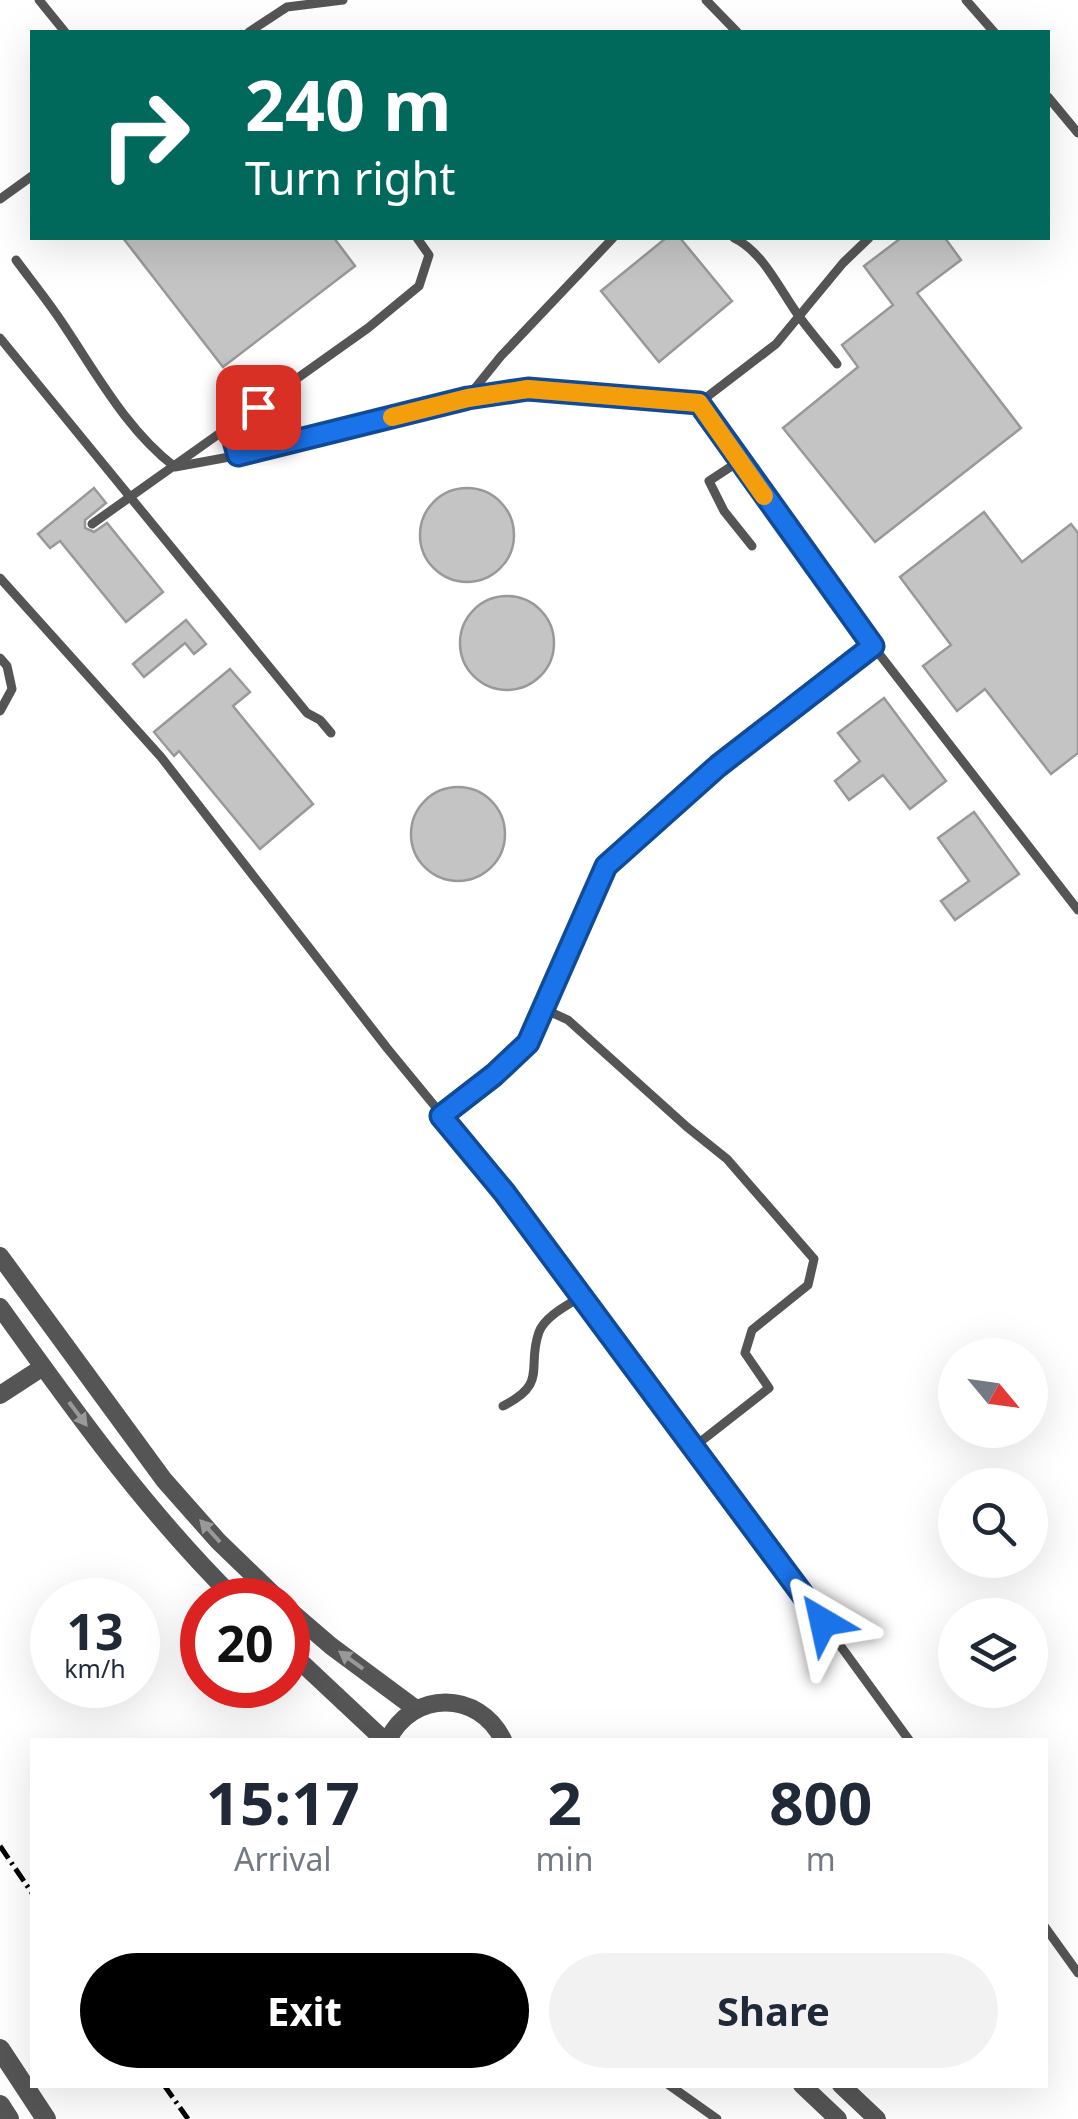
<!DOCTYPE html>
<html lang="en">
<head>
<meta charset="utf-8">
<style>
	:root { --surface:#fff; --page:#f2f2f3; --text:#1f2937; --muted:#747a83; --accent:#000 }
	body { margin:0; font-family:"Noto Sans",sans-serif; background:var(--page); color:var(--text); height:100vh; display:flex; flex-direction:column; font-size:38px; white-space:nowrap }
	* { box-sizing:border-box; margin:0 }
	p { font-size:32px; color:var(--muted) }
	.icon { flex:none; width:55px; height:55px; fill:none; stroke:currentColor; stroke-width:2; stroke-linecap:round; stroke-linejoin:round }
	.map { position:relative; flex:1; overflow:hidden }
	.panel { position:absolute; left:30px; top:1738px; width:1018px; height:350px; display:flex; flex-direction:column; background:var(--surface); border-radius:0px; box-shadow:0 10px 40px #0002 }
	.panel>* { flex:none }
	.banner { position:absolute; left:30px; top:30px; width:1020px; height:210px; border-radius:0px; box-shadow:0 10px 40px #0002; background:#00695c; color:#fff; overflow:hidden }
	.needle { width:65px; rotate:119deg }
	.fabs { position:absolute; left:938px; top:1338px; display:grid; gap:20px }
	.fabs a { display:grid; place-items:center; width:110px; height:110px; border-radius:50%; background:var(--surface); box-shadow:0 10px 40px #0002; font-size:50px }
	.speed { position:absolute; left:30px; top:1578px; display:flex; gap:20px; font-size:50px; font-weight:700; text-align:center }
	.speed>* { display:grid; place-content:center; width:130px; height:130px; border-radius:50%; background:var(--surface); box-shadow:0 10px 40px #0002; line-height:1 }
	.speed small { font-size:25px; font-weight:400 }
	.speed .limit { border:15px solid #d22; background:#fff; color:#111 }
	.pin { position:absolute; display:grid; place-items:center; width:85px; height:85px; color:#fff; margin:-42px; border-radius:20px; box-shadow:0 5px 15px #0006 }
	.me { position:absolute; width:110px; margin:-55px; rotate:324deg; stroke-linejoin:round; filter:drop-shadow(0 0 8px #0008) }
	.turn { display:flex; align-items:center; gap:35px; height:210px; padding:0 50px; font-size:45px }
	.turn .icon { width:130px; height:130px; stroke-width:2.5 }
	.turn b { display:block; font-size:70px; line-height:85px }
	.eta { display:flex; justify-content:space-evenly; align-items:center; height:170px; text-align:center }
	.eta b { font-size:60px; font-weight:700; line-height:70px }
	.button { display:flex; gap:20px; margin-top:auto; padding:20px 50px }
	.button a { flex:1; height:115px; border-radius:60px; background:var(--accent); color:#fff; font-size:40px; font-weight:700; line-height:115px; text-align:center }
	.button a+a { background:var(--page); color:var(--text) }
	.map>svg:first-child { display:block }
	.building { fill:#c4c4c4; stroke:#999; stroke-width:2.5 }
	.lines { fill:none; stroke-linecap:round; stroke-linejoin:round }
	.service { stroke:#555; stroke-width:9 }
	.minor { stroke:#555; stroke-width:18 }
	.tertiary { stroke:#555; stroke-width:20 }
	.rail { stroke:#000; stroke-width:5; stroke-dasharray:15 5 2.5 5; stroke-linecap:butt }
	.oneway { fill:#999 }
	.route-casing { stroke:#114b97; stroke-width:25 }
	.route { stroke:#1a73e8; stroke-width:18 }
	.slow { stroke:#f59e0b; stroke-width:18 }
</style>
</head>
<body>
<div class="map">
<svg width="1078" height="2119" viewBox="0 0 1078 2119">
	<rect width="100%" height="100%" fill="#fff"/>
	<g class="building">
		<polygon points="123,238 334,238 355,266 223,367"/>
		<polygon points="666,238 680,238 732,301 659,362 601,291"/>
		<polygon points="901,238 945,238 961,260 917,293 1021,428 875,542 783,428 858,367 842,345 893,305 864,266"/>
		<polygon points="94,488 106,503 85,520 85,528 94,532 107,523 163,592 126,622 60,541 50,548 38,534"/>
		<circle cx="467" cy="535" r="47"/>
		<polygon points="984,512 1022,562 1071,524 1078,533 1078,753 1051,774 985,689 957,711 923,666 951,645 900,577"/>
		<circle cx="507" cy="643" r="47"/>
		<polygon points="186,620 206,644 194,654 185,643 144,677 133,664"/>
		<polygon points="230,669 250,692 233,706 313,804 260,849 179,751 174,756 154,732"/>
		<polygon points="884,698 946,781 910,809 883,775 849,800 835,781 860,761 838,733"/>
		<circle cx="458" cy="834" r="47"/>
		<polygon points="974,812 1019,874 955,920 941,901 969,881 938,838"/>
	</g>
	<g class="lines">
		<g class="service">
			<polyline points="39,0 65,32"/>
			<polyline points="706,0 737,32"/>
			<polyline points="966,0 994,32"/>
			<polyline points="249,32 287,7 343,0"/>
			<polyline points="1048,97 1078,133"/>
			<polyline points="0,199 32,176"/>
			<path d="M734,238C765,253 781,293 801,319C813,335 825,349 837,364"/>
			<path d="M16,260C33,283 52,306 67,330C99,378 128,431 175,467L251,453L467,398L528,389L699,403L873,646L1078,910"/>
			<polyline points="0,338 307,713 320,720 331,733"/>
			<polyline points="467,398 501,356 613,238"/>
			<polyline points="699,403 776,344 843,263 869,238"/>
			<polyline points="230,427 238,455"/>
			<polyline points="738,462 709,481 724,511 752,546"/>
			<polyline points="92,524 368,328 419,286 429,255 417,238"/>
			<polyline points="0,578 161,757 387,1048 484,1166 695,1446 909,1740"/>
			<polyline points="0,658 7,666 12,689 0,711"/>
			<polyline points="441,1115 494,1075 528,1043 544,1009"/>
			<path d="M503,1406C549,1383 526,1368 539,1332C545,1316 568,1305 582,1296"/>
			<polyline points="695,1446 769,1388 745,1353 752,1330 808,1285 814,1259 727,1159 687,1127 568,1020 544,1009 606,867 718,767 873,646"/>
			<polyline points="1045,1927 1078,1973"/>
			<polyline points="669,2085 717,2119"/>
		</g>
		<g class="minor">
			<polyline points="0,1256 164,1480 218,1541 279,1600"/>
			<path d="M0,1307C73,1409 146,1511 236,1600"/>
			<polyline points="0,1395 43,1367"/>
			<polyline points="288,1609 331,1646 416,1709"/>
			<polyline points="288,1650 384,1740"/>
			<path d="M388,1740C412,1690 479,1690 503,1740"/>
			<polyline points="802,2085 838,2119"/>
			<polyline points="841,2085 877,2119"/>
		</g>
		<g class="tertiary">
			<polyline points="0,2049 46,2119"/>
			<polyline points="0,2105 9,2119"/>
		</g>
		<g class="rail">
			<polyline points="0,1846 32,1893"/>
			<polyline points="164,2085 188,2119"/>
		</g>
	</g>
	<defs><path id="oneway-solid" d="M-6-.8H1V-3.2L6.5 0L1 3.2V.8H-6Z" transform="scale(2.5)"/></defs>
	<g class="oneway">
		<use href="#oneway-solid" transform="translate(78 1414) rotate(53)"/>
		<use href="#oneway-solid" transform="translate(210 1531) rotate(-132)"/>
		<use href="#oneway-solid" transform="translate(351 1660) rotate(-144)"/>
	</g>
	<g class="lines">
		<g class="route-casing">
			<polyline id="route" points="258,407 230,427 238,455 468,398 528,389 699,403 873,646 718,766 606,866 528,1043 494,1075 441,1116 504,1192 823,1622"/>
		</g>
		<use href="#route" class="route"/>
		<polyline class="slow" points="392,417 468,398 528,389 699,403 764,496"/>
	</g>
</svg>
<div class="fabs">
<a><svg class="needle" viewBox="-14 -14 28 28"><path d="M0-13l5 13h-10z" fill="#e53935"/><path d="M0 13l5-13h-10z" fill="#747a83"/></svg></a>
<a><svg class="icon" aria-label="search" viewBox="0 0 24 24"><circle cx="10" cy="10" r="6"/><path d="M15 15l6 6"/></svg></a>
<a><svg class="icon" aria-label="layers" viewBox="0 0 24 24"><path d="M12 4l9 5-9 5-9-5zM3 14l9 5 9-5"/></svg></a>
</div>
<div class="speed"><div>13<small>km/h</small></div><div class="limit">20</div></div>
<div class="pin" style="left:258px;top:407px;background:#d93025"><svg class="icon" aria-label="arrive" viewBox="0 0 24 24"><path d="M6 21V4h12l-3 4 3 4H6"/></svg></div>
<svg class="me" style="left:823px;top:1622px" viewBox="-20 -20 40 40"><path d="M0-17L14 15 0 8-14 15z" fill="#1a73e8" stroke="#fff" stroke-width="4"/></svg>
<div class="banner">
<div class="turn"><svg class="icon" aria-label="right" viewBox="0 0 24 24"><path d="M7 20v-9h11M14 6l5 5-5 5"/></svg><div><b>240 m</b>Turn right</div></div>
</div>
<section class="panel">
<div class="eta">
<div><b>15:17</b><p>Arrival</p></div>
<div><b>2</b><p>min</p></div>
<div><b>800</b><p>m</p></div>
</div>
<div class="button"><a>Exit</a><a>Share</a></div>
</section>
</div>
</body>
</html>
